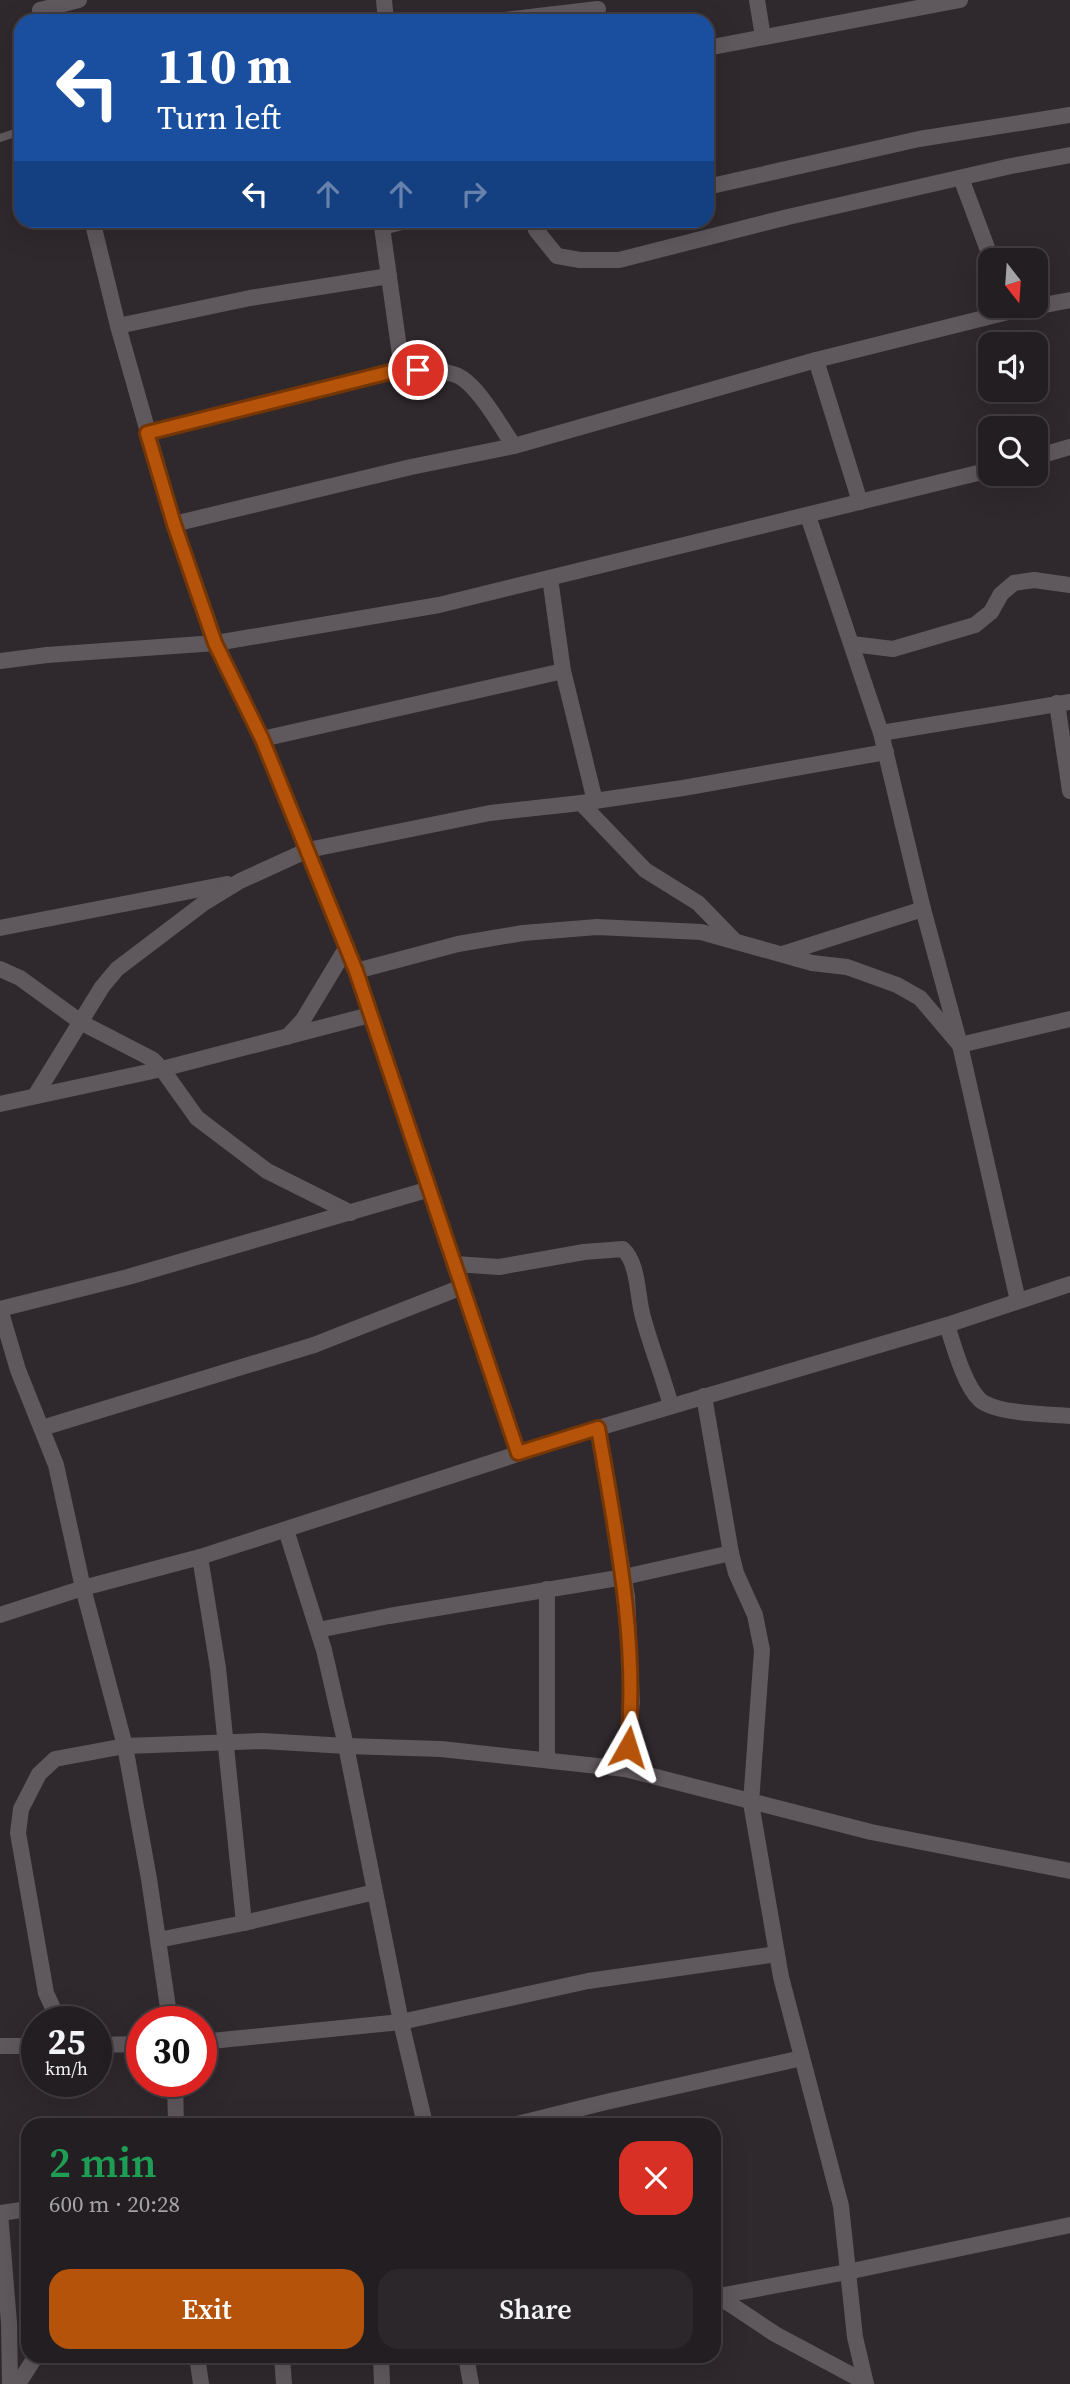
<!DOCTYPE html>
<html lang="en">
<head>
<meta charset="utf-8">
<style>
	:root { --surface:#231e22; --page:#2b272a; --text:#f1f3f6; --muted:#a3a2a5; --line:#403c40; --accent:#b45309 }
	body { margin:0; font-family:"Source Serif 4",serif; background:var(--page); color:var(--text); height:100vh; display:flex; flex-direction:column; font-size:26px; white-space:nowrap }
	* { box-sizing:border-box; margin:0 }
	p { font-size:23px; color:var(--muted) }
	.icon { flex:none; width:38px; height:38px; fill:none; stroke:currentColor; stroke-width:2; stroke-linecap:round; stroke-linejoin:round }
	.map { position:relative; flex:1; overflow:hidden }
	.side { position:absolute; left:21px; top:2118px; width:700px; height:245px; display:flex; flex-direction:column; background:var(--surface); border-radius:21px; box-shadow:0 7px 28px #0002,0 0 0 2px var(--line) }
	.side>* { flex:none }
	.banner { position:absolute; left:14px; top:14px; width:700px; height:214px; border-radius:21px; box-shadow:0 7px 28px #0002,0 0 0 2px var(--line); background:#1a4fa0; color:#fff; overflow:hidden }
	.needle { width:46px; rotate:163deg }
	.controls { position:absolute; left:978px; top:248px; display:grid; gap:14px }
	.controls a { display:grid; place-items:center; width:70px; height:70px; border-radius:14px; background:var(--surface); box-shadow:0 7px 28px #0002,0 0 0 2px var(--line); font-size:35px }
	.speed { position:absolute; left:21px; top:2006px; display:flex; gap:14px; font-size:35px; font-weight:700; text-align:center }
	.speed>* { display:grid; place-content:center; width:91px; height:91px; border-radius:50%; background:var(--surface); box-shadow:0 7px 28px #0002,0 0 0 2px var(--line); line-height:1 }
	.speed small { font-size:18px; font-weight:400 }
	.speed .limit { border:10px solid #d22; background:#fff; color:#111 }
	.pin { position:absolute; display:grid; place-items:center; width:60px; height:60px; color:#fff; margin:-30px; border:4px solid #fff; border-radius:50%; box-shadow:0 2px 7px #0007 }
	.me { position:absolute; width:77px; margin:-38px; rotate:6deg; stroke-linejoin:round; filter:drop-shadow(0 0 5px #0008) }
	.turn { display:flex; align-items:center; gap:24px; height:147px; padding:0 28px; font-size:32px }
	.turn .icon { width:91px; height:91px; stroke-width:2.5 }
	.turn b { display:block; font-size:49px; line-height:60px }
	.lanes { display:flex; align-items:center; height:66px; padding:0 28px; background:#0003; justify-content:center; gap:35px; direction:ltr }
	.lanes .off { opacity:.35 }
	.round { display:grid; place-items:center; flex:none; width:74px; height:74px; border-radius:21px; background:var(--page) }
	.summary { display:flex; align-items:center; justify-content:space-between; height:119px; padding:0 28px }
	h1 { font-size:42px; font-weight:600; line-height:52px; color:#1e9e55 }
	.button { display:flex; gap:14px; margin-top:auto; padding:14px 28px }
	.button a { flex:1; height:80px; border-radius:21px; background:var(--accent); color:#fff; font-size:28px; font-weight:600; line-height:80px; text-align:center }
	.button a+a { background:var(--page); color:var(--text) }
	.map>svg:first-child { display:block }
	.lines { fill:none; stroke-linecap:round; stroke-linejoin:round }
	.lane { stroke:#5f585d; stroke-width:8 }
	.street { stroke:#5f585d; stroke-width:16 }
	.route-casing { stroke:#753606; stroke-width:18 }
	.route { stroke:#b45309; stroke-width:12 }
</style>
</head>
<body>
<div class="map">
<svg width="1070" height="2384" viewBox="0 0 1070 2384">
	<rect width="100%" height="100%" fill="#2f282d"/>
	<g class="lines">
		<polyline class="lane" points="0,138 21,131"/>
		<g class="street">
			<polyline points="384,0 386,21"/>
			<polyline points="757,0 763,37"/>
			<polyline points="40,10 79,0"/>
			<polyline points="495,21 598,9"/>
			<polyline points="707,48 960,0"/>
			<polyline points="961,178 992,261"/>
			<polyline points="707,187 919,139 1070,115"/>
			<polyline points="92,220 118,326 174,524 216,643 262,739 356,971 518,1453"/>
			<polyline points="381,220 402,369"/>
			<polyline points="534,220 536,230 557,256 580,260 619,260 788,217 1011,166 1070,155"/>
			<polyline points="382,227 410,220"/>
			<polyline points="118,326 250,298 389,276"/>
			<polyline points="816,360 860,502"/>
			<path d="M147,433L402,369C420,370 439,369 456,375C477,383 501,427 514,446"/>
			<polyline points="1036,457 1070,447"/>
			<polyline points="808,516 881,733 923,909 960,1045 1018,1301"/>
			<polyline points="174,524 411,467 514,446 816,360 1012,311 1070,300"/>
			<polyline points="550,578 563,671 595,801"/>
			<polyline points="852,644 893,649 975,625 991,612 1001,594 1014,583 1034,580 1070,585"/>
			<polyline points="0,661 47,655 216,643 439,605 990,470"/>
			<polyline points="1057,703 1070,791"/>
			<polyline points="881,733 1070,702"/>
			<polyline points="262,739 563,671"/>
			<polyline points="581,803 645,870 698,903 733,939"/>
			<polyline points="0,928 227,884"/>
			<polyline points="782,954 923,909"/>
			<polyline points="0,969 20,978 82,1023 152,1059 162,1069 197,1118 267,1171 351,1213"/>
			<polyline points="356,971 458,944 523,933 597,927 701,932 812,963 847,967 897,985 920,998 960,1045 1070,1019"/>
			<polyline points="287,1037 303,1020 347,947"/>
			<polyline points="35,1096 102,987 117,969 204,903 240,881 308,850 490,813 581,803 683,788 886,752"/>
			<polyline points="0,1104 162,1069 370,1015"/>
			<path d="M455,1264L499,1267L584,1252L623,1249C639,1264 637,1297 643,1317C651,1347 663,1376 671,1406"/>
			<path d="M947,1325C954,1346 964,1385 980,1400C996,1414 1048,1414 1070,1416"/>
			<polyline points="704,1396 731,1553 736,1573 755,1615 762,1650 751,1803 781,1977 841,2206 855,2337 866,2384"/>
			<polyline points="42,1428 314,1345 462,1287"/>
			<polyline points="598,1428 627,1596 632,1702 625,1769"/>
			<polyline points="286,1530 324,1650 346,1746 401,2022 425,2124"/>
			<polyline points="200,1557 218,1668 244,1923"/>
			<polyline points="0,1615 83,1588 200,1557 598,1428 947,1325 1070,1284"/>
			<polyline points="318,1630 389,1616 624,1577 731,1553"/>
			<polyline points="547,1760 547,1589"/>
			<polyline points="158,1940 244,1923 375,1892"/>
			<polyline points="59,2021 46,1993 18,1833 21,1809 39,1774 55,1759 125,1746 262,1741 346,1746 441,1749 625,1769 871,1832 1070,1871"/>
			<polyline points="170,2021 149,1879 125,1746 83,1588 56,1465 18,1370 0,1309 128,1277 430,1189"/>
			<polyline points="201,2042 401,2022 588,1981 777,1954"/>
			<polyline points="96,2045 142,2044"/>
			<polyline points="0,2046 37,2046"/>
			<polyline points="175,2081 176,2124"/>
			<polyline points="517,2124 606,2102 802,2058"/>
			<polyline points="0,2213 9,2323 10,2384"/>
			<polyline points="0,2213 28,2209"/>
			<polyline points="718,2296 775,2334 865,2382"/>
			<polyline points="714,2297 847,2272 1070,2225"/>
			<polyline points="197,2356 201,2384"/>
			<polyline points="282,2356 284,2384"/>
			<polyline points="381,2356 382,2384"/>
			<polyline points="466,2356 471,2384"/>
			<polyline points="18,2384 36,2356"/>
		</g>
	</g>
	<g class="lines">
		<g class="route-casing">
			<path id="route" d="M418,370L402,369L147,433L174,524L215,643L262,739L356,971L518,1453L598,1428C616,1534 638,1639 628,1747"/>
		</g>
		<use href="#route" class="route"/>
	</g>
</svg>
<div class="controls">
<a><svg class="needle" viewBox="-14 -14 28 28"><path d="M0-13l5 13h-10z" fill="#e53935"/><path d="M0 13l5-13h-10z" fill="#a3a2a5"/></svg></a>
<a><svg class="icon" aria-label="sound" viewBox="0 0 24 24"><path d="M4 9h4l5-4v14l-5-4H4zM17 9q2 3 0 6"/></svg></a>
<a><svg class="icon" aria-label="search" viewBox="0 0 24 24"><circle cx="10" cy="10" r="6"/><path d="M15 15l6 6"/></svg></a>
</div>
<div class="speed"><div>25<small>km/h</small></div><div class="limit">30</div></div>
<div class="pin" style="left:418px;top:370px;background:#d93025"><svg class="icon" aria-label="arrive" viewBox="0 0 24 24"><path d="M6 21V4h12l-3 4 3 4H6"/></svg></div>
<svg class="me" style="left:628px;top:1747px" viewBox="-20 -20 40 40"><path d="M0-17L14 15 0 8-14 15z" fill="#b45309" stroke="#fff" stroke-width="4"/></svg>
<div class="banner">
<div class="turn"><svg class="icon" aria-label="left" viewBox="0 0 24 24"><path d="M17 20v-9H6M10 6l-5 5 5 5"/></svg><div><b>110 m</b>Turn left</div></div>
<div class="lanes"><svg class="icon" aria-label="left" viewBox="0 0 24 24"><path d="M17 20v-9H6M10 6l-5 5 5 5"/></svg><svg class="icon off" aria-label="ahead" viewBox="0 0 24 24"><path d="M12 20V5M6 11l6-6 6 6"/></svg><svg class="icon off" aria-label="ahead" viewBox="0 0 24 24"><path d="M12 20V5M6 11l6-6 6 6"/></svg><svg class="icon off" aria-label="right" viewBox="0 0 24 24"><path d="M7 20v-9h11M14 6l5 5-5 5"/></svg></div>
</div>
<section class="side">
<div class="summary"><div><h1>2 min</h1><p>600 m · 20:28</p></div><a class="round" style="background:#d93025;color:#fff"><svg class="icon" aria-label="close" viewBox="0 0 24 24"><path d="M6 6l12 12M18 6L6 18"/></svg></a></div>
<div class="button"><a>Exit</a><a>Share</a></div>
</section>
</div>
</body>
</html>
